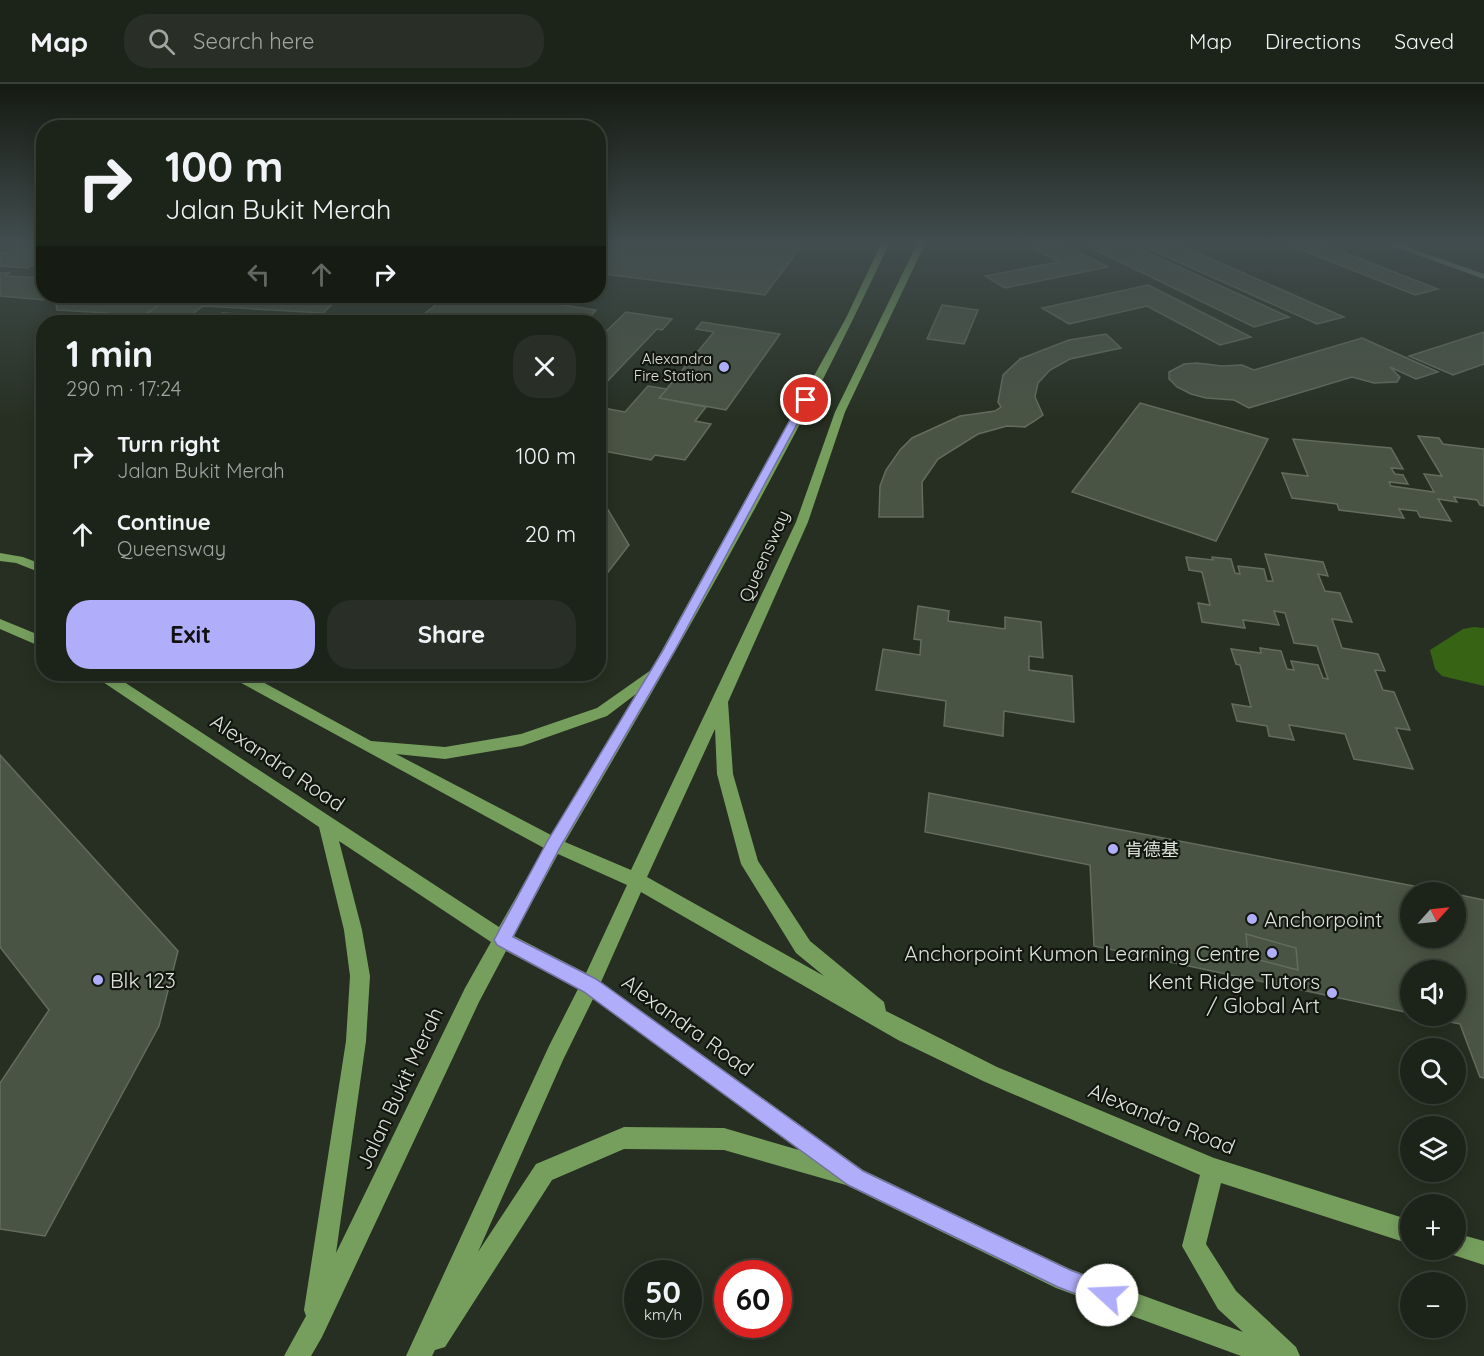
<!DOCTYPE html>
<html lang="en">
<head>
<meta charset="utf-8">
<style>
	:root { --surface:#1c2319; --page:#292f26; --text:#f1f3f6; --muted:#a0a4a2; --line:#3a4038; --accent:#b0aefa }
	body { margin:0; font-family:Quicksand,"Noto Sans SC",sans-serif; background:var(--page); color:var(--text); height:100vh; display:flex; flex-direction:column; font-size:22px; white-space:nowrap }
	* { box-sizing:border-box; margin:0 }
	p { font-size:20px; color:var(--muted) }
	.icon { flex:none; width:33px; height:33px; fill:none; stroke:currentColor; stroke-width:2; stroke-linecap:round; stroke-linejoin:round }
	.map { position:relative; flex:1; overflow:hidden }
	.details { position:absolute; left:36px; top:231px; width:570px; height:366px; display:flex; flex-direction:column; background:var(--surface); border-radius:24px; box-shadow:0 3px 15px #0003,0 0 0 2px var(--line) }
	.details>* { flex:none }
	.banner { position:absolute; left:36px; top:36px; width:570px; height:183px; border-radius:24px; box-shadow:0 3px 15px #0003,0 0 0 2px var(--line); background:#1c2319; color:var(--text); overflow:hidden }
	.needle { width:39px; rotate:63deg }
	.tools { position:absolute; left:1400px; top:798px; display:grid; gap:12px }
	.tools a { display:grid; place-items:center; width:66px; height:66px; border-radius:50%; background:var(--surface); box-shadow:0 3px 15px #0003,0 0 0 2px var(--line); font-size:30px }
	.speed { position:absolute; left:624px; top:1176px; display:flex; gap:12px; font-size:30px; font-weight:700; text-align:center }
	.speed>* { display:grid; place-content:center; width:78px; height:78px; border-radius:50%; background:var(--surface); box-shadow:0 3px 15px #0003,0 0 0 2px var(--line); line-height:1 }
	.speed small { font-size:15px; font-weight:400 }
	.speed .limit { border:9px solid #d22; background:#fff; color:#111 }
	.pin { position:absolute; display:grid; place-items:center; width:51px; height:51px; color:#fff; margin:-26px; border:3px solid #fff; border-radius:50%; box-shadow:0 2px 6px #0007 }
	.me { position:absolute; width:66px; margin:-33px; rotate:290deg; stroke-linejoin:round; filter:drop-shadow(0 0 4px #0008) }
	.turn { display:flex; align-items:center; gap:21px; height:126px; padding:0 30px; font-size:27px }
	.turn .icon { width:78px; height:78px; stroke-width:2.5 }
	.turn b { display:block; font-size:42px; line-height:51px }
	.lanes { display:flex; align-items:center; height:57px; padding:0 30px; background:#0003; justify-content:center; gap:30px; direction:ltr }
	.lanes .off { opacity:.35 }
	.round { display:grid; place-items:center; flex:none; width:63px; height:63px; border-radius:24px; background:var(--page) }
	.head { display:flex; align-items:center; justify-content:space-between; height:102px; padding:0 30px }
	h1 { font-size:36px; font-weight:700; line-height:45px }
	.primary-button { display:flex; gap:12px; margin-top:auto; padding:12px 30px }
	.primary-button a { flex:1; height:69px; border-radius:24px; background:var(--accent); color:#111; font-size:24px; font-weight:700; line-height:69px; text-align:center }
	.primary-button a+a { background:var(--page); color:var(--text) }
	ul { padding:0; list-style:none }
	li { display:flex; align-items:center; gap:18px; height:78px; padding:0 30px }
	li div { flex:1 }
	li b { display:block; font-size:22px }
	li em { font-style:normal }
	header { display:flex; align-items:center; gap:36px; box-sizing:border-box; height:84px; padding:0 30px; background:var(--surface); border-bottom:2px solid var(--line) }
	header strong { font-size:28px }
	nav { display:flex; gap:33px; margin-inline-start:auto; font-size:21px }
	.search { width:420px; height:54px; background:var(--page); display:flex; align-items:center; gap:15px; box-sizing:border-box; padding:0 21px; border-radius:24px; color:var(--muted); font-size:22px }
	.map>svg:first-child { display:block }
	.water { fill:#376414 }
	.building { fill:#4a5444; stroke:#636d5d; stroke-width:1.5 }
	.lines { fill:none; stroke-linecap:round; stroke-linejoin:round }
	.minor { fill:#758070; fill-rule:evenodd }
	.major { fill:#769f5e; fill-rule:evenodd }
	.route { fill:#b0aefa; stroke:#7271a2; stroke-width:1.5 }
	.poi-dot { fill:#b0aefa; stroke:#12160f; stroke-width:2 }
	.labels { text-anchor:middle; dominant-baseline:central; stroke-width:4.5; stroke-linejoin:round; paint-order:stroke }
	.far-poi-label { font-size:15px; fill:#dde3da; stroke:#12160f; text-anchor:end }
	.street-label { font-size:18px; fill:#dde3da; stroke:#12160f }
	.poi-label { font-size:18px; fill:#dde3da; stroke:#12160f; text-anchor:start }
	.near-street-label { font-size:21px; fill:#dde3da; stroke:#12160f }
	.near-poi-label { font-size:21px; fill:#dde3da; stroke:#12160f; text-anchor:start }
</style>
</head>
<body>
<header>
<strong>Map</strong>
<div class="search"><svg class="icon" aria-label="search" viewBox="0 0 24 24"><circle cx="10" cy="10" r="6"/><path d="M15 15l6 6"/></svg>Search here</div>
<nav><a>Map</a><a>Directions</a><a>Saved</a></nav>
</header>
<div class="map">
<svg width="1484" height="1272" viewBox="0 0 1484 1272">
	<rect width="100%" height="100%" fill="#262f21"/>
	<polygon class="water" points="1474,543 1484,544 1484,602 1442,592 1435,585 1430,566 1463,545"/>
	<g class="building">
		<polygon points="598,160 803,160 765,211 598,189"/>
		<polygon points="1026,160 1063,160 1108,183 1005,204 985,192 1059,178"/>
		<polygon points="1083,160 1129,160 1289,233 1254,243"/>
		<polygon points="1138,160 1177,160 1344,233 1317,240"/>
		<polygon points="1287,160 1322,160 1438,205 1415,211"/>
		<polygon points="17,164 40,165 31,169 44,170 44,175 28,184 0,182 0,168 8,169"/>
		<polygon points="0,189 9,189 5,192 44,194 44,212 67,212 57,217 0,212"/>
		<polygon points="1148,201 1251,253 1220,261 1147,222 1069,240 1042,224"/>
		<polygon points="67,212 172,212 146,230 141,230 133,235 102,233 108,229 57,226 56,221 65,216 60,216"/>
		<polygon points="172,212 341,212 323,229 203,222 182,238 135,238"/>
		<polygon points="447,212 501,212 498,216 518,220 526,212 539,212 535,217 596,226 585,238 414,238"/>
		<polygon points="942,221 978,226 964,260 927,255"/>
		<polygon points="626,228 672,235 662,246 657,245 598,307 598,255"/>
		<polygon points="222,229 283,232 275,238 210,238"/>
		<polygon points="702,238 780,250 726,326 659,314 714,248 696,245"/>
		<polygon points="1484,248 1484,280 1453,291 1409,272"/>
		<polygon points="1106,250 1121,264 1070,275 1050,286 1038,299 1035,313 1043,331 1036,336 1025,343 1007,342 978,350 938,375 922,398 923,433 879,433 880,402 886,386 900,366 912,354 960,332 995,327 1001,323 998,318 1003,291 1020,275 1069,256"/>
		<polygon points="1362,254 1438,288 1416,295 1390,283 1400,293 1397,298 1374,299 1352,293 1249,324 1234,316 1206,314 1191,310 1177,303 1169,295 1169,288 1184,280 1197,279 1222,282 1242,281 1254,286"/>
		<polygon points="648,302 667,305 659,314 706,323 695,337 711,340 685,376 655,371 651,376 598,366 598,323 625,328"/>
		<polygon points="1140,319 1268,355 1216,457 1072,408"/>
		<polygon points="1418,352 1439,354 1443,360 1484,365 1484,422 1480,421 1477,416 1454,413 1457,418 1438,415 1451,437 1420,433 1417,427 1399,425 1404,434 1339,426 1337,420 1292,414 1282,389 1308,392 1293,355 1391,364 1403,385 1391,384 1395,390 1403,391 1408,400 1389,398 1391,402 1434,408 1424,390 1442,392"/>
		<polygon points="598,409 629,461 598,501"/>
		<polygon points="1265,470 1323,478 1328,492 1318,490 1325,507 1340,509 1352,538 1332,535 1342,564 1378,570 1385,587 1375,586 1383,606 1394,608 1410,646 1396,644 1413,685 1354,675 1345,650 1289,641 1294,656 1269,652 1267,642 1237,637 1232,620 1251,623 1240,581 1236,580 1231,565 1261,569 1260,564 1281,567 1287,585 1294,586 1291,577 1318,581 1323,594 1328,595 1317,562 1294,559 1285,529 1274,527 1279,541 1243,536 1245,544 1202,538 1198,519 1210,521 1202,488 1189,486 1186,473 1213,476 1212,473 1231,475 1235,489 1240,490 1238,482 1264,485 1267,497 1273,497"/>
		<polygon points="918,522 949,527 948,537 1005,545 1005,533 1041,538 1043,574 1029,572 1029,586 1072,592 1074,638 1004,627 1003,652 944,642 946,617 876,606 883,565 920,571 921,556 914,555"/>
		<polygon points="0,671 178,867 159,942 45,1152 0,1145 0,999 49,926 0,863"/>
		<polygon points="929,709 1445,808 1410,808 1410,854 1455,854 1455,810 1484,816 1484,994 1480,993 1460,940 1420,932 1455,932 1455,886 1410,886 1410,929 1094,862 1090,781 925,748"/>
		<polygon points="1246,850 1296,864 1298,886 1248,873"/>
	</g>
	<g class="lines">
		<polygon class="minor" points="1387,160 1398,160 1484,190 1484,195"/>
		<g class="major">
			<path d="M881,160H889C793,366 679,563 565,758L631,786L796,438L835,328L917,160H925L845,328L808,438L728,618L733,690L758,777L810,857L884,918L886,927L997,983L1214,1074L1410,1136V1160L1221,1099L1206,1160L1236,1207L1296,1263L1300,1272H1241L1056,1204L846,1101L724,1066L624,1065L552,1096L445,1263L435,1266L432,1272H406L549,962L578,905L506,867L479,918L322,1253L311,1272H284L306,1232L304,1226L346,957L350,892L344,846L319,743L97,594L95,590H112L499,843L544,764L232,594L230,590H248L371,657L445,663L521,650L597,624L651,586L846,234ZM636,610L551,751L396,670L445,675L522,662L607,632ZM715,645L717,690L741,780L796,869L824,892L647,793ZM339,757L491,858L465,904L336,1169L366,957L370,892L362,846ZM558,770L627,801L586,889L514,852ZM641,808L898,956L983,997L1200,1091L1182,1162L1218,1225L1243,1248L1070,1185L863,1086L601,898ZM593,915L799,1066L724,1044L624,1043L536,1080L478,1168L563,976Z"/>
			<polygon points="0,469 23,473 44,481 44,490 16,479 0,477"/>
			<polygon points="0,535 44,553 44,564 0,545"/>
			<polygon points="1455,1149 1484,1157 1484,1181 1447,1169 1445,1166 1455,1166"/>
		</g>
	</g>
	<linearGradient id="sky" x2="0" y2="1"><stop stop-color="#151a12"/><stop offset="0.47" stop-color="#414d4e"/><stop offset="1" stop-color="#414d4e" stop-opacity="0"/></linearGradient>
	<rect width="1484" height="338" fill="url(#sky)"/>
	<polygon class="route" points="802,314 810,316 674,568 559,765 513,853 596,895 863,1087 1070,1186 1115,1203 1118,1211 1115,1218 1107,1222 1058,1203 848,1101 584,908 497,861 494,856 548,756 662,568"/>
	<g class="poi-dot">
		<circle cx="724" cy="283" r="6"/>
		<circle cx="1113" cy="765" r="6"/>
		<circle cx="1252" cy="835" r="6"/>
		<circle cx="1272" cy="869" r="6"/>
		<circle cx="98" cy="896" r="6"/>
		<circle cx="1332" cy="909" r="6"/>
	</g>
	<g class="labels">
		<g class="far-poi-label">
			<text x="712" y="274">Alexandra<tspan x="712" dy="17">Fire Station</tspan></text>
		</g>
		<g class="street-label">
			<text transform="translate(764 472) rotate(-66)">Queensway</text>
		</g>
		<g class="poi-label">
			<text x="1125" y="765">肯德基</text>
		</g>
		<g class="near-street-label">
			<text transform="translate(278 678) rotate(34)">Alexandra Road</text>
			<text transform="translate(688 941) rotate(36)">Alexandra Road</text>
			<text transform="translate(399 1004) rotate(-65)">Jalan Bukit Merah</text>
			<text transform="translate(1162 1034) rotate(22)">Alexandra Road</text>
		</g>
		<g class="near-poi-label">
			<text x="1264" y="835">Anchorpoint</text>
			<text x="1260" y="869" text-anchor="end">Anchorpoint Kumon Learning Centre</text>
			<text x="110" y="896">Blk 123</text>
			<text x="1320" y="897" text-anchor="end">Kent Ridge Tutors<tspan x="1320" dy="24">/ Global Art</tspan></text>
		</g>
	</g>
</svg>
<div class="tools">
<a><svg class="needle" viewBox="-14 -14 28 28"><path d="M0-13l5 13h-10z" fill="#e53935"/><path d="M0 13l5-13h-10z" fill="#a0a4a2"/></svg></a>
<a><svg class="icon" aria-label="sound" viewBox="0 0 24 24"><path d="M4 9h4l5-4v14l-5-4H4zM17 9q2 3 0 6"/></svg></a>
<a><svg class="icon" aria-label="search" viewBox="0 0 24 24"><circle cx="10" cy="10" r="6"/><path d="M15 15l6 6"/></svg></a>
<a><svg class="icon" aria-label="layers" viewBox="0 0 24 24"><path d="M12 4l9 5-9 5-9-5zM3 14l9 5 9-5"/></svg></a>
<a>+</a>
<a>−</a>
</div>
<div class="speed"><div>50<small>km/h</small></div><div class="limit">60</div></div>
<div class="pin" style="left:806px;top:316px;background:#d93025"><svg class="icon" aria-label="arrive" viewBox="0 0 24 24"><path d="M6 21V4h12l-3 4 3 4H6"/></svg></div>
<svg class="me" style="left:1107px;top:1211px" viewBox="-20 -20 40 40"><circle r="19" fill="#fff"/><path d="M0-13L10 11 0 6-10 11z" fill="#b0aefa"/></svg>
<div class="banner">
<div class="turn"><svg class="icon" aria-label="right" viewBox="0 0 24 24"><path d="M7 20v-9h11M14 6l5 5-5 5"/></svg><div><b>100 m</b>Jalan Bukit Merah</div></div>
<div class="lanes"><svg class="icon off" aria-label="left" viewBox="0 0 24 24"><path d="M17 20v-9H6M10 6l-5 5 5 5"/></svg><svg class="icon off" aria-label="ahead" viewBox="0 0 24 24"><path d="M12 20V5M6 11l6-6 6 6"/></svg><svg class="icon" aria-label="right" viewBox="0 0 24 24"><path d="M7 20v-9h11M14 6l5 5-5 5"/></svg></div>
</div>
<section class="details">
<div class="head"><div><h1>1 min</h1><p>290 m · 17:24</p></div><a class="round"><svg class="icon" aria-label="close" viewBox="0 0 24 24"><path d="M6 6l12 12M18 6L6 18"/></svg></a></div>
<ul>
<li><svg class="icon" aria-label="right" viewBox="0 0 24 24"><path d="M7 20v-9h11M14 6l5 5-5 5"/></svg><div><b>Turn right</b><p>Jalan Bukit Merah</p></div><em>100 m</em></li>
<li><svg class="icon" aria-label="ahead" viewBox="0 0 24 24"><path d="M12 20V5M6 11l6-6 6 6"/></svg><div><b>Continue</b><p>Queensway</p></div><em>20 m</em></li>
</ul>
<div class="primary-button"><a>Exit</a><a>Share</a></div>
</section>
</div>
</body>
</html>
